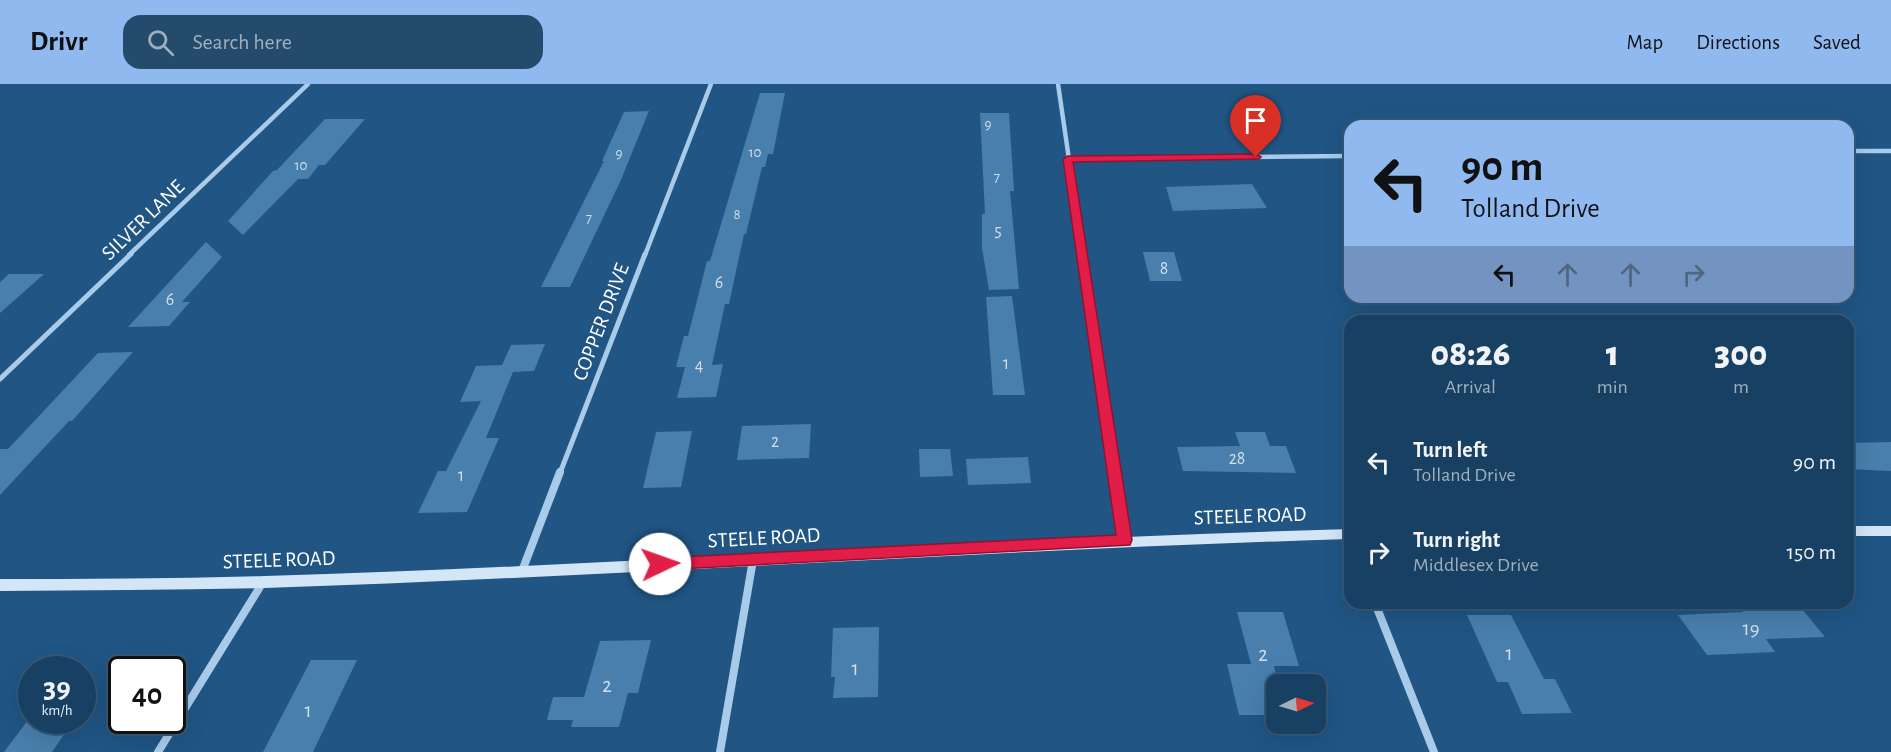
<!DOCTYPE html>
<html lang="en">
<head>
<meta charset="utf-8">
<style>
	:root { --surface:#184063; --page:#254b6c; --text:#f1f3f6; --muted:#9fafbe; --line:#365978; --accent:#90b9f0 }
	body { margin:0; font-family:"Alegreya Sans",sans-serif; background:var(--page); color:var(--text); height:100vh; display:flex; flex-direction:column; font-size:22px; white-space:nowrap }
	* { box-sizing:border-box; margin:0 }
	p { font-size:20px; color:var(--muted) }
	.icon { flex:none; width:33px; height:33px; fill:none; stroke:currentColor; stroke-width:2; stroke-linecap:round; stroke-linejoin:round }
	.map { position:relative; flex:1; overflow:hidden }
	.details { position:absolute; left:1344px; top:231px; width:510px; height:294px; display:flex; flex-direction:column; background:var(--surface); border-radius:18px; box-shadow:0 6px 24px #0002,0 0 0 2px var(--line) }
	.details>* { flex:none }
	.guide { position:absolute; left:1344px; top:36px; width:510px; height:183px; border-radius:18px; box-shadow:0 6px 24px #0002,0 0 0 2px var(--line); background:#90b9f0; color:#111; overflow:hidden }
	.needle { width:39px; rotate:85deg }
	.buttons { position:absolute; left:1266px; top:590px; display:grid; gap:12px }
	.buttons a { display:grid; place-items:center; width:60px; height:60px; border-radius:12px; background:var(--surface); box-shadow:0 6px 24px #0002,0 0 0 2px var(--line); font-size:30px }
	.speed { position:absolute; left:18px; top:572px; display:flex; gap:12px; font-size:30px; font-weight:700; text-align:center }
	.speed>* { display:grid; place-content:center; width:78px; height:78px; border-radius:50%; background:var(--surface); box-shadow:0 6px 24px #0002,0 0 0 2px var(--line); line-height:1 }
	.speed small { font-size:15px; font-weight:400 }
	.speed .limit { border:3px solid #111; border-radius:9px; background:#fff; color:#111 }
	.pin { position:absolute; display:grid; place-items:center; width:51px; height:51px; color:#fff; margin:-62px -26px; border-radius:50% 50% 50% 0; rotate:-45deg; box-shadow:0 0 6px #0007 }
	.pin .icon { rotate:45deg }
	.me { position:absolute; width:66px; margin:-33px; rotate:87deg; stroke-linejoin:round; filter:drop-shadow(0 0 4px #0008) }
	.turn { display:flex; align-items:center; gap:21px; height:126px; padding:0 18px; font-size:27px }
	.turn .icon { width:78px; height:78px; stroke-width:2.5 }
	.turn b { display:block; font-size:42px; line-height:51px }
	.lanes { display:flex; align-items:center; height:57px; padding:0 18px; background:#0003; justify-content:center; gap:30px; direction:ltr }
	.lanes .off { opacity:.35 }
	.eta { display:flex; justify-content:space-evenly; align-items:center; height:102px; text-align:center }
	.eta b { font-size:36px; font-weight:800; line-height:42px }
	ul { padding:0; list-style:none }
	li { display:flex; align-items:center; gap:18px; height:90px; padding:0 18px }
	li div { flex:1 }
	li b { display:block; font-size:22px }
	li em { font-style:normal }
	header { display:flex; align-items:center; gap:36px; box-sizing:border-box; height:84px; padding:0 30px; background:var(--accent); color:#111 }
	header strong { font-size:28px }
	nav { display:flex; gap:33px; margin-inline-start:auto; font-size:21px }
	.search { width:420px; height:54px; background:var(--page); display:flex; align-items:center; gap:15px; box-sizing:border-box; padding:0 21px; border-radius:18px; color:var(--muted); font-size:22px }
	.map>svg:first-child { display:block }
	.building { fill:#497fac }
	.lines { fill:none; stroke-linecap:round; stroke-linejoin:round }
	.street-far2 { stroke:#a8cbe9; stroke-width:4.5 }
	.street-far1 { stroke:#a8cbe9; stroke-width:5 }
	.street { stroke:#a8cbe9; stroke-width:8 }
	.secondary { fill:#d3e6f7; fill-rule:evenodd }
	.route { fill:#e11d48; stroke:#92132f; stroke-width:1.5 }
	.labels { text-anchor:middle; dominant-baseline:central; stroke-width:4.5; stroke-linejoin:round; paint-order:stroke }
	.far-number-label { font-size:15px; fill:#d2dfea }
	.number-label { font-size:18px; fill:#d2dfea }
	.street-label { font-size:21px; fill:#fff; stroke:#205584 }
	.near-number-label { font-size:21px; fill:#d2dfea }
</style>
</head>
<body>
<header>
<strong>Drivr</strong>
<div class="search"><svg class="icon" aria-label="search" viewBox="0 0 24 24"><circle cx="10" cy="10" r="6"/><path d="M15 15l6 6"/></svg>Search here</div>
<nav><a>Map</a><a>Directions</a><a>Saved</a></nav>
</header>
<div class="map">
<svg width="1891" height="668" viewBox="0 0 1891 668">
	<rect width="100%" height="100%" fill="#205584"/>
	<g class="building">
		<polygon points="760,9 785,9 773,70 768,70 765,83 762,83 746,150 744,150 729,220 725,220 712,281 723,280 716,313 677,314 685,283 676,283 684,252 688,252 707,177 710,177"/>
		<polygon points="649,27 620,98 570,203 541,203 604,77 602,77 624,28"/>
		<polygon points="980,29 1009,29 1014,107 1010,107 1019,205 989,206 982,164 982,130 985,130"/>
		<polygon points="325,35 365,35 325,81 319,81 308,95 298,95 243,151 228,137 273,87 277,86"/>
		<polygon points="1252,100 1267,124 1173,127 1166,103"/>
		<polygon points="206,158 222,173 182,218 190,218 169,242 128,243"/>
		<polygon points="1143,168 1174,168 1182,197 1150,197"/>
		<polygon points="9,190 44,190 0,229 0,198"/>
		<polygon points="1012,212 1025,311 993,311 986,213"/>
		<polygon points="545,260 534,287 513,288 486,354 499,354 467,428 418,429 438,387 446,387 481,317 460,318 476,282 502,281 511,261"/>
		<polygon points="133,268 72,337 69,337 0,411 0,365 8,365 98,269"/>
		<polygon points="811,340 809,374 737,376 742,342"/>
		<polygon points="692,347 681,403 643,404 656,348"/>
		<polygon points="1235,348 1265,348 1270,362 1286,362 1296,389 1183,387 1177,363 1240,362"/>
		<polygon points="1891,358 1891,387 1848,385 1848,359"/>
		<polygon points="919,365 950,365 953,392 920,393"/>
		<polygon points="1028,373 1031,399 968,401 966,375"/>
		<polygon points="1797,519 1825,553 1766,555 1775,568 1707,571 1678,531 1743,528 1738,521"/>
		<polygon points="1237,528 1283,528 1299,582 1274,582 1276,592 1276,631 1239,631 1227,580 1251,580"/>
		<polygon points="1467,531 1511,531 1544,595 1555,595 1572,629 1522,630 1508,598 1497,598"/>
		<polygon points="879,543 878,613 833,614 835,593 831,593 833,544"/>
		<polygon points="651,556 638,609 628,609 619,643 571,643 573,636 547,636 553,613 584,613 600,557"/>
		<polygon points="311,576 357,576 313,668 263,668"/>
		<polygon points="28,636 74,636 52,668 4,668"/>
	</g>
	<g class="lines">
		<g class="street-far2">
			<polyline points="1058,0 1083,171"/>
			<polyline points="1848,67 1891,67"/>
			<polyline points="1068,75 1350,72"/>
			<polyline points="129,171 308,0"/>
			<polyline points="645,171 711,0"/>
		</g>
		<g class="street-far1">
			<polyline points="1083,170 1115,389"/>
			<polyline points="0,295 131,170"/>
			<polyline points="560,389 645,170"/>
		</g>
		<g class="street">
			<polyline points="1115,388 1125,456"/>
			<polyline points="522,487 560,388"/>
			<polyline points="1375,519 1434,668"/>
			<polyline points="158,668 263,498"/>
			<polyline points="720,668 753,476"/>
		</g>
		<g class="secondary">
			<rect x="1848" y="442" width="43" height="10"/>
			<path d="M1350,445V455C988,466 627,492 265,504C177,506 88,506 0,507V495C88,495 177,495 265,492C627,481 988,455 1350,445Z"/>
		</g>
	</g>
	<polygon class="route" points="1256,70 1261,73 1259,75 1073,78 1132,456 1130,461 660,486 655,484 653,480 655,476 660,474 1116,451 1063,75 1068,72"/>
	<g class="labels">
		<g class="far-number-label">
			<text x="988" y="40">9</text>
			<text x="755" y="68">10</text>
			<text x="619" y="69">9</text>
			<text x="301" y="81">10</text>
			<text x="997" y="93">7</text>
			<text x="737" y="130">8</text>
			<text x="589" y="134">7</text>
		</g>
		<g class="number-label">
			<text x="998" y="147">5</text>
			<text x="1164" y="185">8</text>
			<text x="719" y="199">6</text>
			<text x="170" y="216">6</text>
			<text x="1006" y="280">1</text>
			<text x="699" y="282">4</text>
			<text x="775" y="358">2</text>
			<text x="1237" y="375">28</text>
			<text x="461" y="392">1</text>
		</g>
		<g class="street-label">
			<text transform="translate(143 136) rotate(-44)">SILVER LANE</text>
			<text transform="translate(601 238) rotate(-69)">COPPER DRIVE</text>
			<text transform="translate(1250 432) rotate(-2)">STEELE ROAD</text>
			<text transform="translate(764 454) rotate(-3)">STEELE ROAD</text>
			<text transform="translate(279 476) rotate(-2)">STEELE ROAD</text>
		</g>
		<g class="near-number-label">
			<text x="1751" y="544">19</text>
			<text x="1509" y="569">1</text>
			<text x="1263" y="570">2</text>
			<text x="855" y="584">1</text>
			<text x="607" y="601">2</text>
			<text x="308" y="626">1</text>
		</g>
	</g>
</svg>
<div class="buttons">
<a><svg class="needle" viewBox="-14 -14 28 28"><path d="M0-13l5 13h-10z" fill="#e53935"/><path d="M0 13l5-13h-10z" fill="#9fafbe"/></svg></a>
</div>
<div class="speed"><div>39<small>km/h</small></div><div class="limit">40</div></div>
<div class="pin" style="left:1256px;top:73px;background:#d93025"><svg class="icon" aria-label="arrive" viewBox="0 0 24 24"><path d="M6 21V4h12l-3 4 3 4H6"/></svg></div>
<svg class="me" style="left:660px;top:480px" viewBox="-20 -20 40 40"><circle r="19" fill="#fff"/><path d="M0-13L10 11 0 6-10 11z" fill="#e11d48"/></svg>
<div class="guide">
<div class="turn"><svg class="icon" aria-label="left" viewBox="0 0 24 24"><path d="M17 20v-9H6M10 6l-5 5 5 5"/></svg><div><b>90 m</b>Tolland Drive</div></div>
<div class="lanes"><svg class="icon" aria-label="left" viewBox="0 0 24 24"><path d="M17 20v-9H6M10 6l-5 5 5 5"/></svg><svg class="icon off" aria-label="ahead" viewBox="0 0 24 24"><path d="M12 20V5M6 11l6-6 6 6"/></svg><svg class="icon off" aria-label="ahead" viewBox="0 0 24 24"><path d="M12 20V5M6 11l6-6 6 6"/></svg><svg class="icon off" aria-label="right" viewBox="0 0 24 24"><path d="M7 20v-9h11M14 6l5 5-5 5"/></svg></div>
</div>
<section class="details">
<div class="eta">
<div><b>08:26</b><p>Arrival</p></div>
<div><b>1</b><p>min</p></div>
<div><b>300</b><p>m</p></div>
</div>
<ul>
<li><svg class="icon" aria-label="left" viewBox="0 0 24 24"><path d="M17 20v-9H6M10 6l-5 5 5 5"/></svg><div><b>Turn left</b><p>Tolland Drive</p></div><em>90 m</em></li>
<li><svg class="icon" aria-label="right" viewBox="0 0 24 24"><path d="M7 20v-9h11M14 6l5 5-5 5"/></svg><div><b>Turn right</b><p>Middlesex Drive</p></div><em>150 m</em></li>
</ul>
</section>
</div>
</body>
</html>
